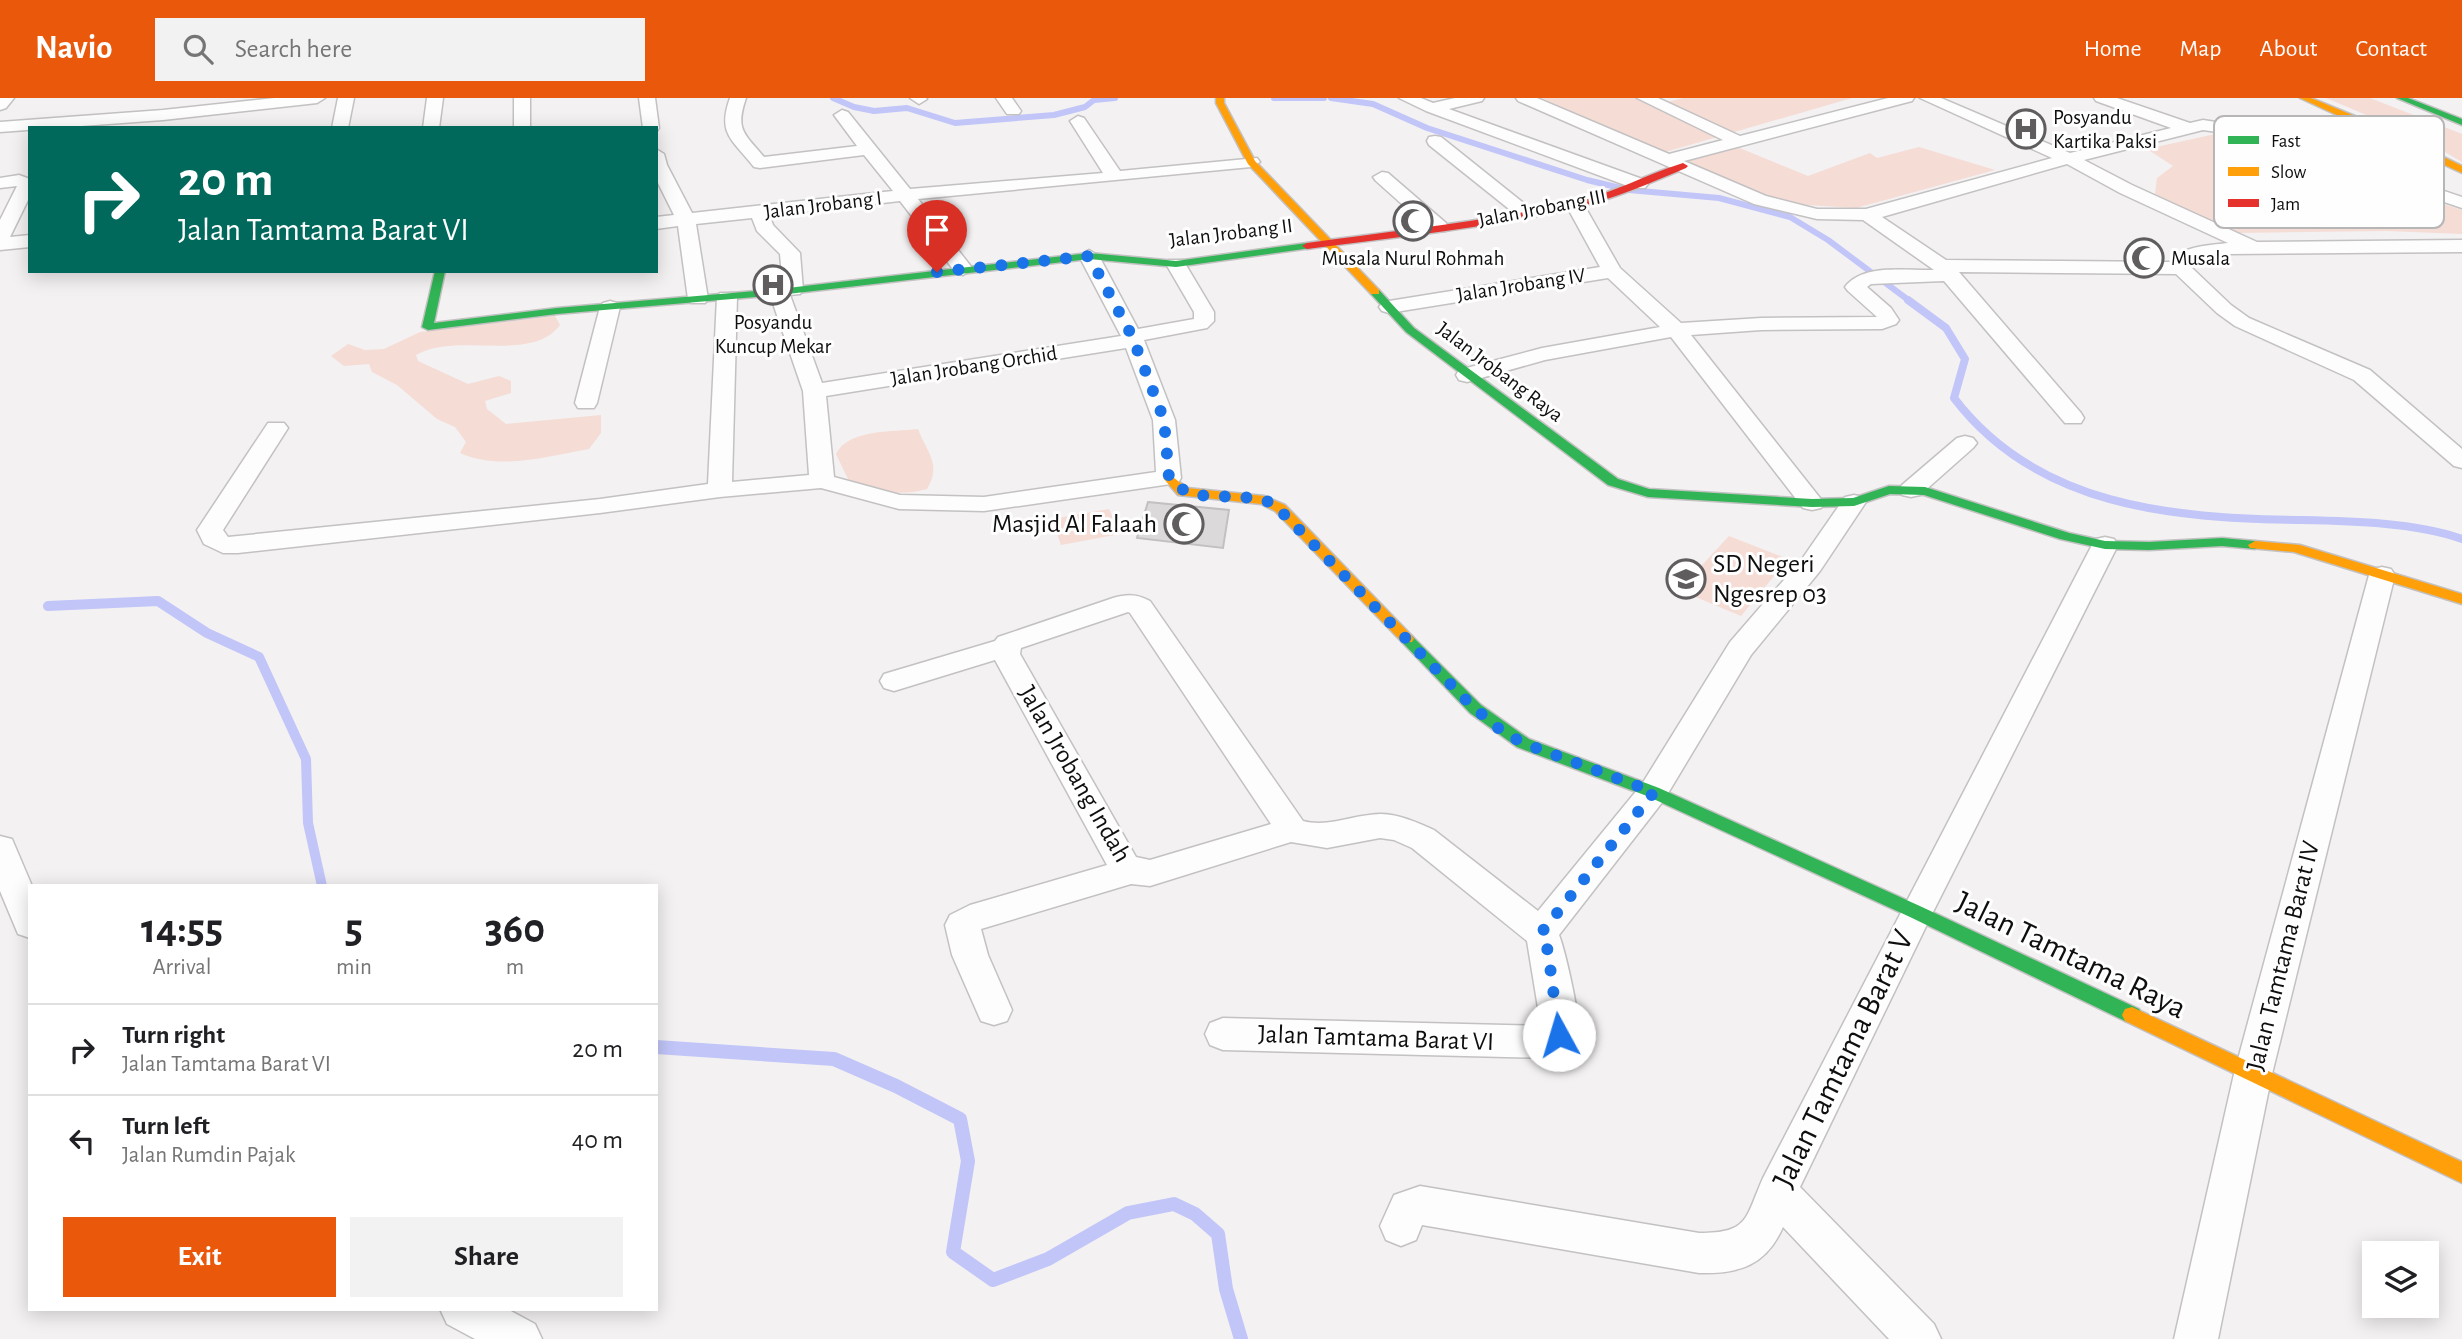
<!DOCTYPE html>
<html lang="en">
<head>
<meta charset="utf-8">
<style>
	:root { --surface:#fff; --page:#f2f2f2; --text:#202124; --muted:#757577; --line:#e0e0e0; --accent:#ea580c }
	body { margin:0; font-family:"Alegreya Sans",sans-serif; background:var(--page); color:var(--text); height:100vh; display:flex; flex-direction:column; font-size:26px; white-space:nowrap }
	* { box-sizing:border-box; margin:0 }
	p { font-size:23px; color:var(--muted) }
	.icon { flex:none; width:38px; height:38px; fill:none; stroke:currentColor; stroke-width:2; stroke-linecap:round; stroke-linejoin:round }
	.map { position:relative; flex:1; overflow:hidden }
	.details { position:absolute; left:28px; top:786px; width:630px; height:427px; display:flex; flex-direction:column; background:var(--surface); border-radius:0px; box-shadow:0 4px 18px #0003 }
	.details>* { flex:none }
	.banner { position:absolute; left:28px; top:28px; width:630px; height:147px; border-radius:0px; box-shadow:0 4px 18px #0003; background:#00695c; color:#fff; overflow:hidden }
	.buttons { position:absolute; left:2362px; top:1143px; display:grid; gap:14px }
	.buttons a { display:grid; place-items:center; width:77px; height:77px; border-radius:0px; background:var(--surface); box-shadow:0 4px 18px #0003; font-size:35px }
	.pin { position:absolute; display:grid; place-items:center; width:60px; height:60px; color:#fff; margin:-72px -30px; border-radius:50% 50% 50% 0; rotate:-45deg; box-shadow:0 0 7px #0007 }
	.pin .icon { rotate:45deg }
	.me { position:absolute; width:77px; margin:-38px; rotate:354deg; stroke-linejoin:round; filter:drop-shadow(0 0 5px #0008) }
	.turn { display:flex; align-items:center; gap:24px; height:147px; padding:0 35px; font-size:32px }
	.turn .icon { width:91px; height:91px; stroke-width:2.5 }
	.turn b { display:block; font-size:49px; line-height:60px }
	.eta { display:flex; justify-content:space-evenly; align-items:center; height:119px; text-align:center }
	.eta b { font-size:42px; font-weight:700; line-height:49px }
	.cta { display:flex; gap:14px; margin-top:auto; padding:14px 35px }
	.cta a { flex:1; height:80px; border-radius:0px; background:var(--accent); color:#fff; font-size:28px; font-weight:700; line-height:80px; text-align:center }
	.cta a+a { background:var(--page); color:var(--text) }
	ul { padding:0; list-style:none }
	li { display:flex; align-items:center; gap:21px; height:91px; padding:0 35px; border-top:2px solid var(--line) }
	li div { flex:1 }
	li b { display:block; font-size:26px }
	li em { font-style:normal }
	header { display:flex; align-items:center; gap:42px; box-sizing:border-box; height:98px; padding:0 35px; background:var(--accent); color:#fff }
	header strong { font-size:33px }
	nav { display:flex; gap:38px; margin-inline-start:auto; font-size:24px }
	.search { width:490px; height:63px; background:var(--page); display:flex; align-items:center; gap:18px; box-sizing:border-box; padding:0 24px; border-radius:0px; color:var(--muted); font-size:26px }
	.map>svg:first-child { display:block }
	.green { fill:#f5dcd5 }
	.lines { fill:none; stroke-linecap:round; stroke-linejoin:round }
	.stream-far3 { stroke:#c1c5f8; stroke-width:6 }
	.stream-far2 { stroke:#c1c5f8; stroke-width:8 }
	.stream-far1 { stroke:#c1c5f8; stroke-width:10 }
	.stream { stroke:#c1c5f8; stroke-width:14 }
	.building { fill:#dbd9da; stroke:#c2c0c1; stroke-width:2 }
	.street-casing { stroke:#c3c1c2; stroke-width:3 }
	.fast-casing { stroke:#c3c1c2; stroke-width:3 }
	.slow-casing { stroke:#c3c1c2; stroke-width:3 }
	.jam-casing { stroke:#c3c1c2; stroke-width:3 }
	.street { fill:#fdfdfd; fill-rule:evenodd }
	.fast { fill:#30b455; fill-rule:evenodd }
	.slow { fill:#ff9f0a; fill-rule:evenodd }
	.jam { fill:#e5322d; fill-rule:evenodd }
	.route { stroke:#1a73e8; stroke-width:12; stroke-dasharray:0 21.6 }
	.labels { text-anchor:middle; dominant-baseline:central; stroke-width:6; stroke-linejoin:round; paint-order:stroke }
	.far-poi-label { font-size:21px; fill:#0f0e0f; stroke:#fffeff; text-anchor:start }
	.far-street-label { font-size:21px; fill:#0f0e0f; stroke:#fffeff }
	.poi-label { font-size:26px; fill:#0f0e0f; stroke:#fffeff; text-anchor:end }
	.street-label { font-size:26px; fill:#0f0e0f; stroke:#fffeff }
	.near-street-label { font-size:32px; fill:#0f0e0f; stroke:#fffeff }
	.key { fill:#fffeff; stroke:#b7b6b7; stroke-width:2 }
	.key-label { font-size:19px; fill:#0f0e0f }
</style>
</head>
<body>
<header>
<strong>Navio</strong>
<div class="search"><svg class="icon" aria-label="search" viewBox="0 0 24 24"><circle cx="10" cy="10" r="6"/><path d="M15 15l6 6"/></svg>Search here</div>
<nav><a>Home</a><a>Map</a><a>About</a><a>Contact</a></nav>
</header>
<div class="map">
<svg width="2462" height="1241" viewBox="0 0 2462 1241">
	<rect width="100%" height="100%" fill="#f3f1f2"/>
	<g class="green">
		<polygon points="1542,0 1647,0 1660,6 1683,0 1852,0 1662,55"/>
		<polygon points="2326,0 2370,0 2462,36 2462,64 2421,40"/>
		<polygon points="2229,33 2316,65 2462,112 2462,136 2387,133 2237,135 2155,96 2157,80 2173,68 2147,51"/>
		<polygon points="1737,49 1808,78 1870,55 1877,60 1919,49 1995,72 1856,110 1807,107 1767,98 1684,64"/>
		<path d="M555,218L560,227C531,266 457,233 416,257L418,263L468,286L499,278L511,283V295L485,303L487,311L506,326L601,317V335L589,351C548,358 500,373 460,355L466,344L455,329L437,321L397,287L372,274L369,266L344,268L331,258L348,246L365,252L384,251L420,234Z"/>
		<path d="M918,331C927,355 942,366 927,391C896,399 877,394 848,381L836,356C848,331 893,334 918,331Z"/>
		<polygon points="1109,411 1120,436 1061,447 1052,421"/>
		<polygon points="1729,438 1788,461 1741,518 1679,492"/>
	</g>
	<g class="lines">
		<g class="stream-far3">
			<polyline points="833,0 854,9 874,13 907,10 955,25 1054,17 1085,9 1094,2 1115,0"/>
			<polyline points="1274,0 1324,0"/>
			<polyline points="1331,0 1373,6 1427,30 1587,82 1629,92 1719,100 1790,119 1828,142 1911,204"/>
		</g>
		<path class="stream-far2" d="M1908,202L1946,230L1965,261L1954,300C2037,409 2172,420 2298,422C2348,423 2416,424 2462,441"/>
		<polyline class="stream-far1" points="48,508 158,503 207,535 259,559 306,661 308,725 322,788"/>
		<polyline class="stream" points="656,949 834,961 896,988 960,1021 968,1063 953,1154 993,1182 1048,1161 1128,1115 1174,1106 1195,1116 1218,1136 1226,1191 1241,1241"/>
	</g>
	<polygon class="building" points="1148,404 1229,412 1223,450 1137,440"/>
	<g class="lines">
		<g class="street-casing">
			<g id="street">
				<polygon points="0,0 14,0 6,10 0,12"/>
				<polygon points="274,0 325,0 317,5 163,22 0,34 0,24 163,12"/>
				<polygon points="338,0 354,0 348,30 332,30"/>
				<polygon points="427,0 443,0 439,30 423,30"/>
				<rect x="514" y="0" width="16" height="30"/>
				<polygon points="639,0 655,0 659,30 657,33 656,30 643,30"/>
				<path d="M730,0H746C735,32 744,35 764,59L857,48L834,17L842,12L848,14L910,91L1103,75L1070,23L1078,18L1084,20L1120,73L1257,60L1260,64L1251,69L918,101L973,171L963,177L956,175L900,103L770,118L773,127L800,155L803,192L800,196L790,197L822,285L1121,238L1079,158L1089,152L1099,158L1138,231L1194,221V214L1166,166L1169,162H1183L1214,214V223L1207,230L1144,242L1175,322L1181,380L1178,385L984,413L899,411L821,390L720,399L600,415L238,455H223L204,446L197,432L268,325H284L288,330L223,432L228,439L600,401L708,386L717,199L720,195H734L737,199L732,384L809,377L803,293L769,194L772,190L783,189L780,156L757,133L752,120L696,126L708,201L705,205H691L688,201L678,128L656,131V119L674,117L656,81V51L664,56L667,67L692,115L893,93L864,57L760,70L754,69C732,41 717,36 730,0ZM1126,250L1153,322L1156,374L984,399L900,397L834,379L826,298Z"/>
				<polygon points="910,0 926,0 927,1 919,6"/>
				<polygon points="996,0 1012,0 1021,13 1019,16 1007,16"/>
				<polygon points="1399,0 1421,0 1433,5 1455,0 1484,0 1482,3 1449,11 1645,82 1648,86 1645,90 1633,90 1426,13"/>
				<path d="M1516,0H1537L1669,56L1723,42L1637,0H1658L1740,38L1888,0H1914L1912,3L1684,63L1766,98L1817,111H1866L2052,60L1920,0H1941L2070,55L2171,30L2096,3L2094,0H2117L2190,25L2203,22L2261,31L2462,99V110L2252,39L2203,32L2084,62L2132,87L2257,144L2462,142V154L2228,156L2191,165V169L2231,207L2249,220L2370,272L2462,351V370L2454,368L2354,282L2235,228L2217,215L2176,176L1959,174L2081,315L2084,320L2081,325H2065L1944,183L1871,186L1867,189L1891,210L1899,222L1896,226L1882,231L1761,232L1691,237L1824,405L1821,410L1812,412L1803,410L1671,239L1545,262L1467,284L1459,282L1456,277L1459,272L1542,250L1660,229L1608,180L1389,215L1382,213L1379,209L1382,205L1389,203L1600,169L1566,107L1575,102L1584,107L1620,170L1681,225L1761,220L1877,219L1848,193L1845,189C1863,165 1907,173 1934,172L1863,122L1817,121L1754,106L1518,3ZM2067,66L2120,95L2228,145C2211,147 2180,148 2172,164L1946,162L1882,119Z"/>
				<polygon points="1435,38 1441,39 1531,111 1534,115 1531,119 1519,119 1429,47 1427,43 1429,39"/>
				<polygon points="1382,74 1388,75 1446,125 1448,129 1446,133 1432,133 1376,83 1373,79"/>
				<polygon points="19,77 30,81 30,98 10,139 30,137 30,149 0,152 0,122 17,88 0,90 0,80"/>
				<polygon points="610,203 617,205 620,209 597,305 594,310 578,310 575,305 600,209 603,205"/>
				<polygon points="1965,338 1973,340 1977,345 1973,350 1920,397 1911,399 1902,397 1899,392 1902,387 1957,340"/>
				<path d="M1854,397L1863,399L1866,404L1820,473L1751,557L1664,702L1559,837C1565,852 1581,921 1578,935C1575,950 1564,956 1551,960L1223,952L1210,947L1205,936L1210,925L1223,920L1541,928L1527,843L1412,750L1394,742L1380,740L1327,750L1291,744L1150,788L1131,786L981,831L988,857L1012,912L1007,923L994,927L981,923L952,857L945,827L950,817L970,807L1107,767L995,562L894,593L884,590L880,583L884,576L995,543L998,539L1113,500C1127,496 1137,496 1150,503L1303,723C1330,730 1354,716 1381,716C1399,716 1418,725 1434,732L1538,813L1642,686L1730,544L1802,461L1845,399ZM1128,514L1130,515L1271,726L1150,762L1136,759L1020,556L1021,550Z"/>
				<path d="M2105,439L2114,441L2118,447L1933,814L1800,1089L1934,1226L1941,1241H1889L1783,1129C1766,1168 1739,1176 1699,1175L1422,1127L1416,1142L1401,1148L1386,1142L1380,1128L1394,1097L1420,1088L1699,1135C1749,1135 1745,1121 1763,1080L2092,447L2096,441Z"/>
				<polygon points="2382,469 2391,471 2395,477 2272,976 2218,1241 2174,1241 2234,976 2369,477 2373,471"/>
				<polygon points="0,738 12,741 32,788 30,840 18,836 0,793"/>
				<polygon points="440,1211 507,1211 535,1226 542,1241 475,1241 447,1226"/>
			</g>
		</g>
		<g class="fast-casing">
			<g id="fast">
				<polygon points="2397,0 2408,0 2462,21 2462,27"/>
				<polygon points="1307,145 1312,148 1311,150 1176,169 1089,161 779,197 557,216 428,232 422,229 435,173 445,173 434,225 557,210 779,191 1089,155 1176,163"/>
				<polygon points="1371,192 1379,192 1414,230 1618,381 1649,391 1812,401 1853,400 1889,388 1925,389 2069,435 2105,443 2149,444 2222,440 2255,443 2262,447 2255,451 2222,448 2149,452 2105,451 2060,441 1924,397 1890,396 1854,408 1812,409 1648,399 1608,387 1406,234 1371,196"/>
				<polygon points="1407,536 1412,538 1481,607 1529,641 1659,690 1922,809 2139,911 2142,917 2139,923 2132,925 2125,923 1910,819 1647,698 1517,649 1470,615 1402,544 1400,541 1402,538"/>
			</g>
		</g>
		<g class="slow-casing">
			<g id="slow">
				<polygon points="1216,0 1224,0 1224,5 1255,63 1379,192 1379,196 1371,196 1248,66 1216,5"/>
				<polygon points="2300,0 2311,0 2384,30 2462,68 2462,75"/>
				<polygon points="1169,376 1187,390 1264,398 1285,407 1412,538 1414,541 1412,544 1402,544 1275,413 1261,406 1178,397 1163,380"/>
				<polygon points="2255,443 2300,447 2462,496 2462,506 2294,454 2250,450 2248,447"/>
				<polygon points="2132,909 2462,1064 2462,1085 2125,923 2122,917 2125,911"/>
			</g>
		</g>
		<g class="jam-casing">
			<path id="jam" d="M1683,65L1688,68L1686,70C1650,85 1614,101 1576,110C1488,130 1396,139 1307,151L1302,148L1307,145C1395,133 1485,123 1572,105C1611,96 1645,77 1683,65Z"/>
		</g>
		<use href="#street" class="street"/>
		<use href="#fast" class="fast"/>
		<use href="#slow" class="slow"/>
		<use href="#jam" class="jam"/>
	</g>
	<g class="lines">
		<polyline class="route" points="937,174 1089,158 1132,238 1164,322 1169,380 1175,388 1195,397 1254,400 1273,405 1471,607 1503,634 1523,645 1654,694 1541,835 1548,853 1559,937"/>
	</g>
	<defs>
		<g id="hospital-ring" transform="scale(2.0125)"><circle r="9.5" fill="#fffeff" stroke="#5f5d5e" stroke-width="1.5"/><path d="M-5-5h3v3.5h4V-5h3V5h-3V1.5h-4V5h-3Z" fill="#5f5d5e"/></g>
		<g id="mosque-ring" transform="scale(2.0125)"><circle r="9.5" fill="#fffeff" stroke="#5f5d5e" stroke-width="1.5"/><path d="M3.5-4.9A6 6 0 1 0 3.5 4.9A5 5 0 1 1 3.5-4.9Z" fill="#5f5d5e"/></g>
		<g id="school-ring" transform="scale(2.0125)"><circle r="9.5" fill="#fffeff" stroke="#5f5d5e" stroke-width="1.5"/><path d="M0-5L7-2L0 1L-7-2ZM-4 1L0 2.5L4 1V4Q0 6-4 4Z" fill="#5f5d5e"/></g>
	</defs>
	<g fill-rule="evenodd">
		<use href="#hospital-ring" x="2026" y="31"/>
		<use href="#mosque-ring" x="1413" y="123"/>
		<use href="#mosque-ring" x="2144" y="160"/>
		<use href="#hospital-ring" x="773" y="187"/>
		<use href="#mosque-ring" x="1184" y="426"/>
		<use href="#school-ring" x="1686" y="481"/>
	</g>
	<g class="labels">
		<g class="far-poi-label">
			<text x="2053" y="19">Posyandu<tspan x="2053" dy="24">Kartika Paksi</tspan></text>
			<text x="1413" y="160" text-anchor="middle">Musala Nurul Rohmah</text>
			<text x="2171" y="160">Musala</text>
			<text x="773" y="224" text-anchor="middle">Posyandu<tspan x="773" dy="24">Kuncup Mekar</tspan></text>
		</g>
		<g class="far-street-label">
			<text transform="translate(823 107) rotate(-7)">Jalan Jrobang I</text>
			<text transform="translate(1542 110) rotate(-11)">Jalan Jrobang III</text>
			<text transform="translate(1231 135) rotate(-7)">Jalan Jrobang II</text>
			<text transform="translate(1521 187) rotate(-9)">Jalan Jrobang IV</text>
			<text transform="translate(974 268) rotate(-9)">Jalan Jrobang Orchid</text>
			<text transform="translate(1500 274) rotate(37)">Jalan Jrobang Raya</text>
		</g>
		<g class="poi-label">
			<text x="1157" y="426">Masjid Al Falaah</text>
			<text x="1713" y="466" text-anchor="start">SD Negeri<tspan x="1713" dy="30">Ngesrep 03</tspan></text>
		</g>
		<g class="street-label">
			<text transform="translate(1075 676) rotate(60)">Jalan Jrobang Indah</text>
			<text transform="translate(2283 858) rotate(-76)">Jalan Tamtama Barat IV</text>
			<text transform="translate(1376 940) rotate(2)">Jalan Tamtama Barat VI</text>
		</g>
		<g class="near-street-label">
			<text transform="translate(2071 857) rotate(26)">Jalan Tamtama Raya</text>
			<text transform="translate(1843 961) rotate(-64)">Jalan Tamtama Barat V</text>
		</g>
	</g>
	<rect x="2214" y="18" width="230" height="112" rx="10" class="key"/>
	<rect x="2228" y="38" width="31" height="8" fill="#30b455"/>
	<rect x="2228" y="69" width="31" height="9" fill="#ff9f0a"/>
	<rect x="2228" y="101" width="31" height="8" fill="#e5322d"/>
	<g class="key-label">
		<text x="2271" y="49">Fast</text>
		<text x="2271" y="80">Slow</text>
		<text x="2271" y="112">Jam</text>
	</g>
</svg>
<div class="buttons">
<a><svg class="icon" aria-label="layers" viewBox="0 0 24 24"><path d="M12 4l9 5-9 5-9-5zM3 14l9 5 9-5"/></svg></a>
</div>
<div class="pin" style="left:937px;top:174px;background:#d93025"><svg class="icon" aria-label="arrive" viewBox="0 0 24 24"><path d="M6 21V4h12l-3 4 3 4H6"/></svg></div>
<svg class="me" style="left:1559px;top:937px" viewBox="-20 -20 40 40"><circle r="19" fill="#fff"/><path d="M0-13L10 11 0 6-10 11z" fill="#1a73e8"/></svg>
<div class="banner">
<div class="turn"><svg class="icon" aria-label="right" viewBox="0 0 24 24"><path d="M7 20v-9h11M14 6l5 5-5 5"/></svg><div><b>20 m</b>Jalan Tamtama Barat VI</div></div>
</div>
<section class="details">
<div class="eta">
<div><b>14:55</b><p>Arrival</p></div>
<div><b>5</b><p>min</p></div>
<div><b>360</b><p>m</p></div>
</div>
<ul>
<li><svg class="icon" aria-label="right" viewBox="0 0 24 24"><path d="M7 20v-9h11M14 6l5 5-5 5"/></svg><div><b>Turn right</b><p>Jalan Tamtama Barat VI</p></div><em>20 m</em></li>
<li><svg class="icon" aria-label="left" viewBox="0 0 24 24"><path d="M17 20v-9H6M10 6l-5 5 5 5"/></svg><div><b>Turn left</b><p>Jalan Rumdin Pajak</p></div><em>40 m</em></li>
</ul>
<div class="cta"><a>Exit</a><a>Share</a></div>
</section>
</div>
</body>
</html>
